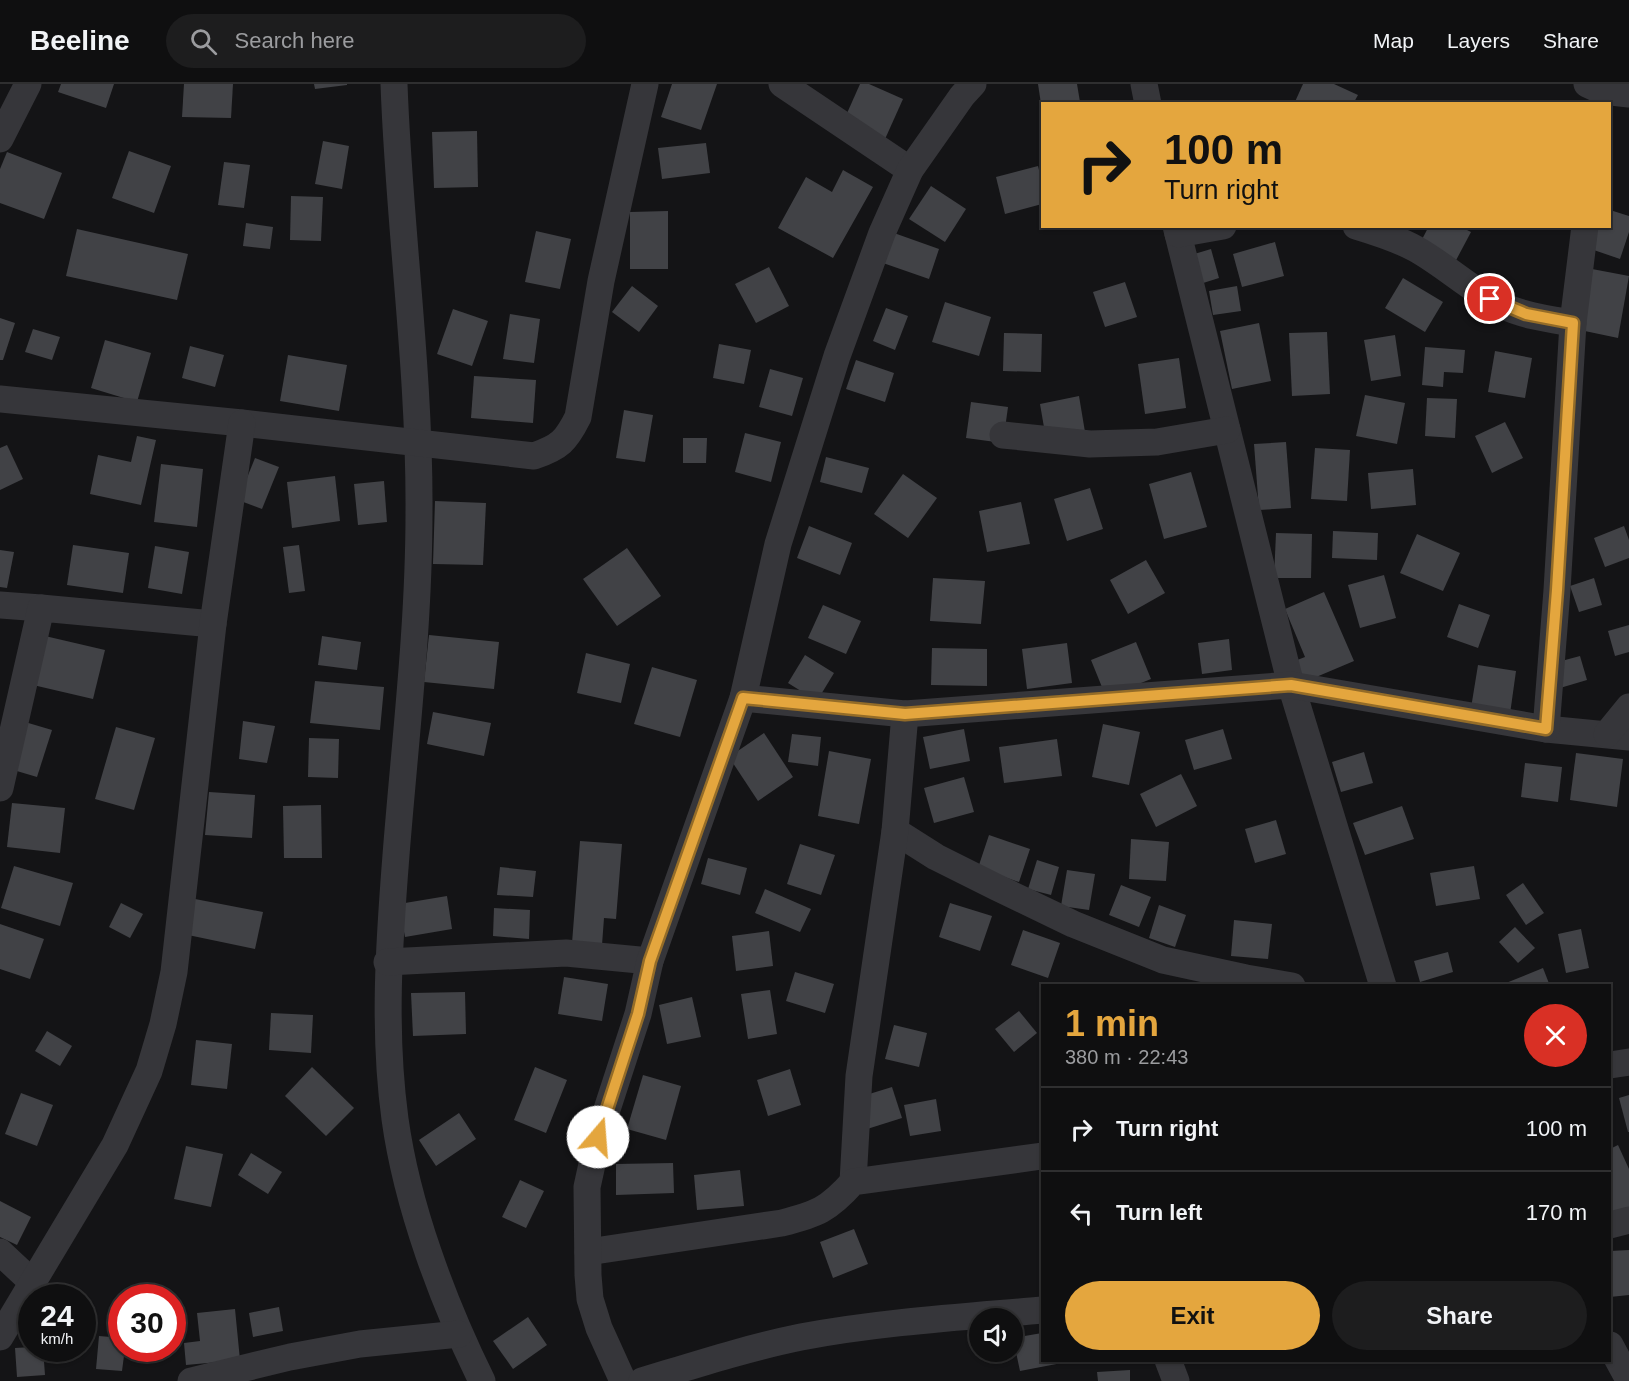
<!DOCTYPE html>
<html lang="en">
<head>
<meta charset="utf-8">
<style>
	:root { --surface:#0f0f10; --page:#1d1d1e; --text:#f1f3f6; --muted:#9b9c9f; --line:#2f2f30; --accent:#e4a63e }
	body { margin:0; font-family:Arial,sans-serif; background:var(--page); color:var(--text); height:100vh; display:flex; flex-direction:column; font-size:22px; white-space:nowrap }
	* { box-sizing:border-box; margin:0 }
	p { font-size:20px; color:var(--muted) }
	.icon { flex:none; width:33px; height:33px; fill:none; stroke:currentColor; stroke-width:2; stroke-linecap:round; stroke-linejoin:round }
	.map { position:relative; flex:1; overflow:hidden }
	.details { position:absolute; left:1041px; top:900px; width:570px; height:378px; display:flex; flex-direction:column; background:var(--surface); border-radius:0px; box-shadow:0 2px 4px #0004,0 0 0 2px var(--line) }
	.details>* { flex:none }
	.guide { position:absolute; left:1041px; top:18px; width:570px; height:126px; border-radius:0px; box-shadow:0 2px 4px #0004,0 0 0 2px var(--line); background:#e4a63e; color:#111; overflow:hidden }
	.controls { position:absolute; left:969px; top:1224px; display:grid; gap:12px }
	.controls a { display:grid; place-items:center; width:54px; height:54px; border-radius:50%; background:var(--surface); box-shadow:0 2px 4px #0004,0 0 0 2px var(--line); font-size:30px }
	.speed { position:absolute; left:18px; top:1200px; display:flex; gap:12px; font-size:30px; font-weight:700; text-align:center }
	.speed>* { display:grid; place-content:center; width:78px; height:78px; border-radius:50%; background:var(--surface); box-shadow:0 2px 4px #0004,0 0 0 2px var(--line); line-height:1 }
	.speed small { font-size:15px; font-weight:400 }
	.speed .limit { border:9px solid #d22; background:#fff; color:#111 }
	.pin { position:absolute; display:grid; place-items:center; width:51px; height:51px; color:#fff; margin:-26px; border:3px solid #fff; border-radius:50%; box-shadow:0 2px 6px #0007 }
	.me { position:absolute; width:66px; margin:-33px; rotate:18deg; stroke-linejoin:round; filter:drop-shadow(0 0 4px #0008) }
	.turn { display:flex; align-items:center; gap:21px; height:126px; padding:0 24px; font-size:27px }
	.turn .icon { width:78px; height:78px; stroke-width:2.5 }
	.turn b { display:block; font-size:42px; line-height:51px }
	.round { display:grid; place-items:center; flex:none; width:63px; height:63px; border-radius:32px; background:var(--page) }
	.headline { display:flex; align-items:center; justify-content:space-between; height:102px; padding:0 24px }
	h1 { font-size:36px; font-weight:700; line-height:45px; color:var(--accent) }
	.cta { display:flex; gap:12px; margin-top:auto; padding:12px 24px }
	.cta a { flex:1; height:69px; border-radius:36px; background:var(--accent); color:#111; font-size:24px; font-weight:700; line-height:69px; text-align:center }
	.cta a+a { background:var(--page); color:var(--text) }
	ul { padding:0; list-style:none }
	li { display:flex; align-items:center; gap:18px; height:84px; padding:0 24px; border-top:2px solid var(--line) }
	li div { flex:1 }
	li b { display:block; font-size:22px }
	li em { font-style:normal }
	header { display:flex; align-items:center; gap:36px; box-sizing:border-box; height:84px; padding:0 30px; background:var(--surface); border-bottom:2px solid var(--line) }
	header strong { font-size:28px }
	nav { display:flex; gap:33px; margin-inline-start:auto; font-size:21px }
	.search { width:420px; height:54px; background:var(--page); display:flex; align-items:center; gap:15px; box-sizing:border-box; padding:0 21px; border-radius:33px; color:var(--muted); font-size:22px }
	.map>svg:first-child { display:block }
	.building { fill:#414246 }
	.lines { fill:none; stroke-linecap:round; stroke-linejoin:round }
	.minor { stroke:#36363a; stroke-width:27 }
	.route-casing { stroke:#946c28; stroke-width:15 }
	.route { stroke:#e4a63e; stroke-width:10 }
</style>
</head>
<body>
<header>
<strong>Beeline</strong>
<div class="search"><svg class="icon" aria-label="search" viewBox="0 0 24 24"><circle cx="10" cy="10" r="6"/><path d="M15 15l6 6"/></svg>Search here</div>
<nav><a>Map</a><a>Layers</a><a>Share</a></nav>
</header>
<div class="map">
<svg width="1629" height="1297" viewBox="0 0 1629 1297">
	<rect width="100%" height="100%" fill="#141416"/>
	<g class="building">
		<polygon points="61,0 114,0 106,24 58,8"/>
		<polygon points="184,0 233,0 231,34 182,33"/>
		<polygon points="314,0 347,0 347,1 315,5"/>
		<polygon points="672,0 717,0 701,46 661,33"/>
		<polygon points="860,0 869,0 903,15 881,64 840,45"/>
		<polygon points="1038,0 1077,0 1080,18 1041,20"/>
		<polygon points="1303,0 1334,0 1358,11 1353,20 1294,20"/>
		<polygon points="477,47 478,103 434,104 432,48"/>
		<polygon points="323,57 349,62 342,105 315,100"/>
		<polygon points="706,59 710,89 662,95 658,64"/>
		<polygon points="129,67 171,82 154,129 112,114"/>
		<polygon points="7,68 62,89 44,135 0,119 0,85"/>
		<polygon points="224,78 250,81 244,124 218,121"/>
		<polygon points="1038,82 1042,98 1042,120 1005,130 996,93"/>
		<polygon points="843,86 873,103 833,174 778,144 806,93 832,108"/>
		<polygon points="931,102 966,125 945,158 909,135"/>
		<polygon points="291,112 323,113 321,157 290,156"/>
		<polygon points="1610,126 1629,132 1629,148 1620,175 1585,163 1592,142 1610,142"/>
		<polygon points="668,127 668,185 630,185 630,128"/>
		<polygon points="246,139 273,143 270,165 243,162"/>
		<polygon points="1429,142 1459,142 1471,148 1454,180 1418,163"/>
		<polygon points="77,145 188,170 177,216 66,192"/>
		<polygon points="536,147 571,155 560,205 525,198"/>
		<polygon points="894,149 939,165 929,195 883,179"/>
		<polygon points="1275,158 1284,192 1242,203 1233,170"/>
		<polygon points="1211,165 1219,194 1200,200 1191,171"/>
		<polygon points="769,183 789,222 756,239 735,200"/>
		<polygon points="1592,185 1629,192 1618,254 1580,246"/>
		<polygon points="1403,194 1443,218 1425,248 1385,224"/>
		<polygon points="1125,198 1137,233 1105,243 1093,208"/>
		<polygon points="632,202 658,222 639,248 612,228"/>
		<polygon points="1237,202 1241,227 1213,231 1209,207"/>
		<polygon points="945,218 991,233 979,272 932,258"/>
		<polygon points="886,224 908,232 895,266 873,257"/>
		<polygon points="453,225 488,237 472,282 437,270"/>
		<polygon points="510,230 540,235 534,279 503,275"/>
		<polygon points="0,234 15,239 3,276 0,276"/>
		<polygon points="1259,239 1271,297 1232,305 1220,247"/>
		<polygon points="33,245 60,253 52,276 25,268"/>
		<polygon points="1327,248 1330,310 1292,312 1289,249"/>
		<polygon points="1004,249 1042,250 1041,288 1003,287"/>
		<polygon points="1395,251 1401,292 1371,297 1364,256"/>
		<polygon points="105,256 151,269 137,318 91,304"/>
		<polygon points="719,260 751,266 744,300 713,294"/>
		<polygon points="190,262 224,271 215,303 182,294"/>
		<polygon points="1425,263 1465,266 1463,289 1444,288 1443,303 1422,301"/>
		<polygon points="1495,267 1532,274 1525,314 1488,308"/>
		<polygon points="288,271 347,281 339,327 280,317"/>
		<polygon points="1179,274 1186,324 1145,330 1138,280"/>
		<polygon points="856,276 894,289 885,318 846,305"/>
		<polygon points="770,285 803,294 792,332 759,323"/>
		<polygon points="474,292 536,296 533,339 471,334"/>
		<polygon points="1365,311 1405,319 1397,360 1356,352"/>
		<polygon points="1079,312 1085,348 1046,355 1040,320"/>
		<polygon points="1427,314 1457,315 1455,354 1425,352"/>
		<polygon points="971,318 1008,323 1003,359 966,354"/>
		<polygon points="624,326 653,331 645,378 616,374"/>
		<polygon points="1505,338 1523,374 1492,389 1475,352"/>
		<polygon points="745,349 781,358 771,398 735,388"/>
		<polygon points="137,352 156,356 141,421 90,410 98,371 131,378"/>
		<polygon points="683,354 707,354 706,379 683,379"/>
		<polygon points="1286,358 1291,424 1259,426 1254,360"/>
		<polygon points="7,361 23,395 0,406 0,364"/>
		<polygon points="1315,364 1350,366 1347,417 1311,415"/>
		<polygon points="826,373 869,384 862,409 820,398"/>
		<polygon points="255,374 279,383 262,425 238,416"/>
		<polygon points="161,380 203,385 197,443 154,438"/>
		<polygon points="1413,385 1416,421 1371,425 1368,389"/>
		<polygon points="1191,388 1207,443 1164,455 1149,400"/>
		<polygon points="903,390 937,414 908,454 874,430"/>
		<polygon points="335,392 340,437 292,444 287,398"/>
		<polygon points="384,397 387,438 358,441 354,400"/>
		<polygon points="1090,404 1103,445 1067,457 1054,415"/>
		<polygon points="435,417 486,419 483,481 433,480"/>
		<polygon points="1021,418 1030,460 987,468 979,427"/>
		<polygon points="809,442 852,459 840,491 797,474"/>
		<polygon points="1624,442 1629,456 1629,474 1605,483 1594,454"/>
		<polygon points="1333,447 1378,449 1377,476 1332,474"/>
		<polygon points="1276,449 1312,450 1311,494 1274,494"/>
		<polygon points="1417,450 1460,469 1443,507 1400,489"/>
		<polygon points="73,461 129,469 123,509 67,501"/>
		<polygon points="299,461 305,507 289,509 283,463"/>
		<polygon points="155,462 189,468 182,510 148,504"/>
		<polygon points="627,464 661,512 617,542 583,495"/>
		<polygon points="0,466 14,468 7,504 0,503"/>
		<polygon points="1146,476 1165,509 1128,530 1110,496"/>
		<polygon points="1384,491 1396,534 1360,544 1348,501"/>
		<polygon points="933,494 985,497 981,540 930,537"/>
		<polygon points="1594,494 1602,521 1579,528 1570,502"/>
		<polygon points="1324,508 1354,577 1302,599 1292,578 1305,573 1285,525"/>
		<polygon points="1459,520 1490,531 1478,564 1447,553"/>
		<polygon points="823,521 861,537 846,570 808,554"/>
		<polygon points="1629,541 1629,568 1615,572 1608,547"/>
		<polygon points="429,551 499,558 494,605 424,598"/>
		<polygon points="45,552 105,566 93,615 33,601"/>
		<polygon points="322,552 361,558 357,586 318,581"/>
		<polygon points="1229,555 1232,586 1202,590 1198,559"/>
		<polygon points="1136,558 1151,595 1106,613 1091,576"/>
		<polygon points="1067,559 1072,599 1027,605 1022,565"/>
		<polygon points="932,564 987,565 987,602 931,601"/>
		<polygon points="586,569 630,580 621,619 577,609"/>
		<polygon points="805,571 834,589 817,617 788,599"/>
		<polygon points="1580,572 1587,596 1560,604 1554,579"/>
		<polygon points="1478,581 1516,587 1510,630 1471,624"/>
		<polygon points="652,583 697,596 680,653 634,640"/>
		<polygon points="315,597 384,603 380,646 310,639"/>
		<polygon points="433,628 491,639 484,672 427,660"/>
		<polygon points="243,637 275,642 267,679 239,675"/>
		<polygon points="25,638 52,646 37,693 10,685"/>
		<polygon points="1103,640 1140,648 1129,701 1092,693"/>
		<polygon points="116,643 155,654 134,726 95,715"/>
		<polygon points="964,645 970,677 930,685 923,653"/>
		<polygon points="1223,645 1232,675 1194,686 1185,656"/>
		<polygon points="764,649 793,693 758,717 729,673"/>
		<polygon points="792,650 821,653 818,682 788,678"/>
		<polygon points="309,654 339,655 338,694 308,693"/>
		<polygon points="1057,655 1062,692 1004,699 999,663"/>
		<polygon points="829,667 871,675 859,740 818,732"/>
		<polygon points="1364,668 1373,699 1341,708 1332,678"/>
		<polygon points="1576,669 1623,675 1617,723 1570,716"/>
		<polygon points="1525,679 1562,683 1558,718 1521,713"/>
		<polygon points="1181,690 1197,722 1156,743 1140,710"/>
		<polygon points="964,693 974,728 934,739 924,704"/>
		<polygon points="209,708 255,711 252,754 205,751"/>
		<polygon points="12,719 65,724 60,769 7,763"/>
		<polygon points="321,721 322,774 284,774 283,722"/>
		<polygon points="1402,722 1414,755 1365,771 1353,739"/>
		<polygon points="1276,736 1286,770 1255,779 1245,745"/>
		<polygon points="989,751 1030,765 1019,798 978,784"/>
		<polygon points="1131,755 1169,758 1166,797 1129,795"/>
		<polygon points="580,757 622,760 616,835 604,834 602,861 572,859"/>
		<polygon points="800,760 835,771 821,811 787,800"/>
		<polygon points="708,774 747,784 740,811 701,800"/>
		<polygon points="1037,776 1059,783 1051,811 1028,805"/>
		<polygon points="14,782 73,799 60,842 1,824"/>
		<polygon points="1474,782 1480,815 1436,822 1430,789"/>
		<polygon points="500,783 536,787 533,813 497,811"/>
		<polygon points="1067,786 1095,790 1089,826 1061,822"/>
		<polygon points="1523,799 1544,829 1526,841 1506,811"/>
		<polygon points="1121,801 1151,813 1139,843 1109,831"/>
		<polygon points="765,805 811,825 800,848 755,829"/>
		<polygon points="447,812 452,845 405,853 399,820"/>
		<polygon points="195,815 263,828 255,865 188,851"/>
		<polygon points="121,819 143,830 130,854 109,843"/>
		<polygon points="950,819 992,832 980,867 939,853"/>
		<polygon points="1159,821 1186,831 1175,863 1149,854"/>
		<polygon points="494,824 530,826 529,855 493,852"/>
		<polygon points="1234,836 1272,840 1268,875 1231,872"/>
		<polygon points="0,840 44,855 30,895 0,885"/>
		<polygon points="1515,843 1535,864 1518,879 1499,858"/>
		<polygon points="1581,845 1589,884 1566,889 1558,850"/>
		<polygon points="1023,846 1060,859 1048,894 1011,881"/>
		<polygon points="769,847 773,882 736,887 732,852"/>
		<polygon points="1448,868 1453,888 1420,898 1414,877"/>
		<polygon points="1543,884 1550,902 1507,902 1506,899"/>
		<polygon points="795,888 834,900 825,929 786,917"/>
		<polygon points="564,893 608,900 602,937 558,930"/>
		<polygon points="770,906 777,950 748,955 741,910"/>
		<polygon points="465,908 466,950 413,952 411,909"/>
		<polygon points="692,913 701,953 667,960 659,921"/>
		<polygon points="1019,927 1037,949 1014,968 995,945"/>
		<polygon points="271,929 313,931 311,969 269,966"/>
		<polygon points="894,941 927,949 919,983 885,975"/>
		<polygon points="47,947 72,962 60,982 35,967"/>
		<polygon points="196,956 232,960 227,1005 191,1001"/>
		<polygon points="312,983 354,1024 326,1052 285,1012"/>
		<polygon points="535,983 567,996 546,1049 514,1036"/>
		<polygon points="790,985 801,1021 768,1032 757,996"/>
		<polygon points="643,991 681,1002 666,1056 627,1045"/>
		<polygon points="892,1003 902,1034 864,1046 853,1015"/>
		<polygon points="21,1009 53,1021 37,1062 5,1050"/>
		<polygon points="1629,1011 1629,1048 1628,1048 1619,1014"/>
		<polygon points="936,1015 941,1047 910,1052 904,1021"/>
		<polygon points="459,1029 476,1055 436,1082 419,1056"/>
		<polygon points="1618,1061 1629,1085 1629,1125 1610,1133 1610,1065"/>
		<polygon points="186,1062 223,1070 211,1123 174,1115"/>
		<polygon points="251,1069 282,1088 268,1110 238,1091"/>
		<polygon points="673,1079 674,1109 616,1111 616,1080"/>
		<polygon points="740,1086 744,1122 697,1126 694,1091"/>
		<polygon points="520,1096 544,1107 526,1144 502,1133"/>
		<polygon points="0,1117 31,1133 17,1161 0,1153"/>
		<polygon points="854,1145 868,1180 833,1194 820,1158"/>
		<polygon points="1629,1166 1629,1211 1610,1213 1610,1167"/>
		<polygon points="279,1223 283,1247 253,1253 249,1229"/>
		<polygon points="235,1225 240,1276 186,1281 184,1259 200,1257 197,1229"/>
		<polygon points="528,1233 547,1261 513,1285 493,1257"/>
		<polygon points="1042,1249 1042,1276 1067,1278 1020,1287 1013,1254"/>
		<polygon points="99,1252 122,1254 122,1264 125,1264 122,1287 96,1285"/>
		<polygon points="32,1263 32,1264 43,1264 45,1291 17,1293 15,1264"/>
		<polygon points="1130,1286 1130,1297 1098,1297 1097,1288"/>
	</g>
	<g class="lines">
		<g class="minor">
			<path d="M394,0C399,143 420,285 419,429C419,543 405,657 396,771C389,860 383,947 395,1035C407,1122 443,1218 482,1297"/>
			<polyline points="782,0 910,86"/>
			<polyline points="1144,0 1148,20"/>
			<polyline points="1587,0 1602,7 1629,10"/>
			<polyline points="0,55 28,0"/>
			<polyline points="1176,142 1291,601 1383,902"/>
			<path d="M1356,142C1376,148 1398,155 1416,165C1446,182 1471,206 1501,221C1524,232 1549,235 1573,239"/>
			<polyline points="1178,150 1223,142"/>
			<path d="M0,315L242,339L534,372C560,363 566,357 578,333L601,197L645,0"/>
			<polyline points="1003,351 1090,360 1157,358 1227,346"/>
			<polyline points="0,521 41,524"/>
			<polyline points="743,614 905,630 1291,601 1546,645 1629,653"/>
			<polyline points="1546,645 1557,506 1573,239 1585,142"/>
			<polyline points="1607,650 1629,623"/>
			<polyline points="0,704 41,524 213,540"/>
			<polyline points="895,747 936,773 996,803 1073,840 1163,876 1246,894 1292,902"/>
			<polyline points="387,878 566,869 650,877"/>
			<polyline points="1610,981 1629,978"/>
			<polyline points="853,1098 859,992 895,747 905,630"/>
			<polyline points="1610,1141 1629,1136"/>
			<polyline points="0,1168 32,1198"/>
			<path d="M588,1168L782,1139C817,1130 828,1126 853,1098L1042,1072"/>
			<polyline points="0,1253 115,1061 149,987 163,940 174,888 213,540 242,339"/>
			<polyline points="1610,1261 1629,1296"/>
			<polyline points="1168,1276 1176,1297"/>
			<polyline points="191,1297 290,1273 360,1260 459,1250"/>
			<polyline points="623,1297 599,1244 590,1215 588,1191 587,1103 598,1053 638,930 650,877 743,614 778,460 837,272 882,149 910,86 962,12 973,0"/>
			<path d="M642,1297C695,1281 747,1264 801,1253C881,1238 962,1233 1042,1226"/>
		</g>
	</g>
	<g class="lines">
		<g class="route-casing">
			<polyline id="route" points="598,1053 638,930 650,877 743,614 905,630 1291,601 1546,645 1557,506 1573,239 1526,230 1490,215"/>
		</g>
		<use href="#route" class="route"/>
	</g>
</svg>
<div class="controls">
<a><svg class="icon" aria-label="sound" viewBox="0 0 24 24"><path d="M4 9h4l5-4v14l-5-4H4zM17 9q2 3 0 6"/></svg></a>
</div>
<div class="speed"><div>24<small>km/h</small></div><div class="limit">30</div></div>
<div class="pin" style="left:1490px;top:215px;background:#d93025"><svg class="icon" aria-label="arrive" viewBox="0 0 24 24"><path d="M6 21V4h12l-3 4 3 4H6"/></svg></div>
<svg class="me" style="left:598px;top:1053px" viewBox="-20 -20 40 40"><circle r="19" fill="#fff"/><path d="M0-13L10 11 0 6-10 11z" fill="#e4a63e"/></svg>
<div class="guide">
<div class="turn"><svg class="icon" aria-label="right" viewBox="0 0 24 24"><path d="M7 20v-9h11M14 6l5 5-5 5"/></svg><div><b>100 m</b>Turn right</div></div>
</div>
<section class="details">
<div class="headline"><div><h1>1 min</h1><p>380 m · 22:43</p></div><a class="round" style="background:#d93025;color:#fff"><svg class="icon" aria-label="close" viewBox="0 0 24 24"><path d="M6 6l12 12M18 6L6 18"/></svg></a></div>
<ul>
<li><svg class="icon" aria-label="right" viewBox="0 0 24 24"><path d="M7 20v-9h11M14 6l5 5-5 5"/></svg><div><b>Turn right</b></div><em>100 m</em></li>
<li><svg class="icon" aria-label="left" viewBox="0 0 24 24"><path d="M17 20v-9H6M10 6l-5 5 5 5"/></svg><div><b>Turn left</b></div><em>170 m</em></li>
</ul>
<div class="cta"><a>Exit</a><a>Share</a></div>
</section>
</div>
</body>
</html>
